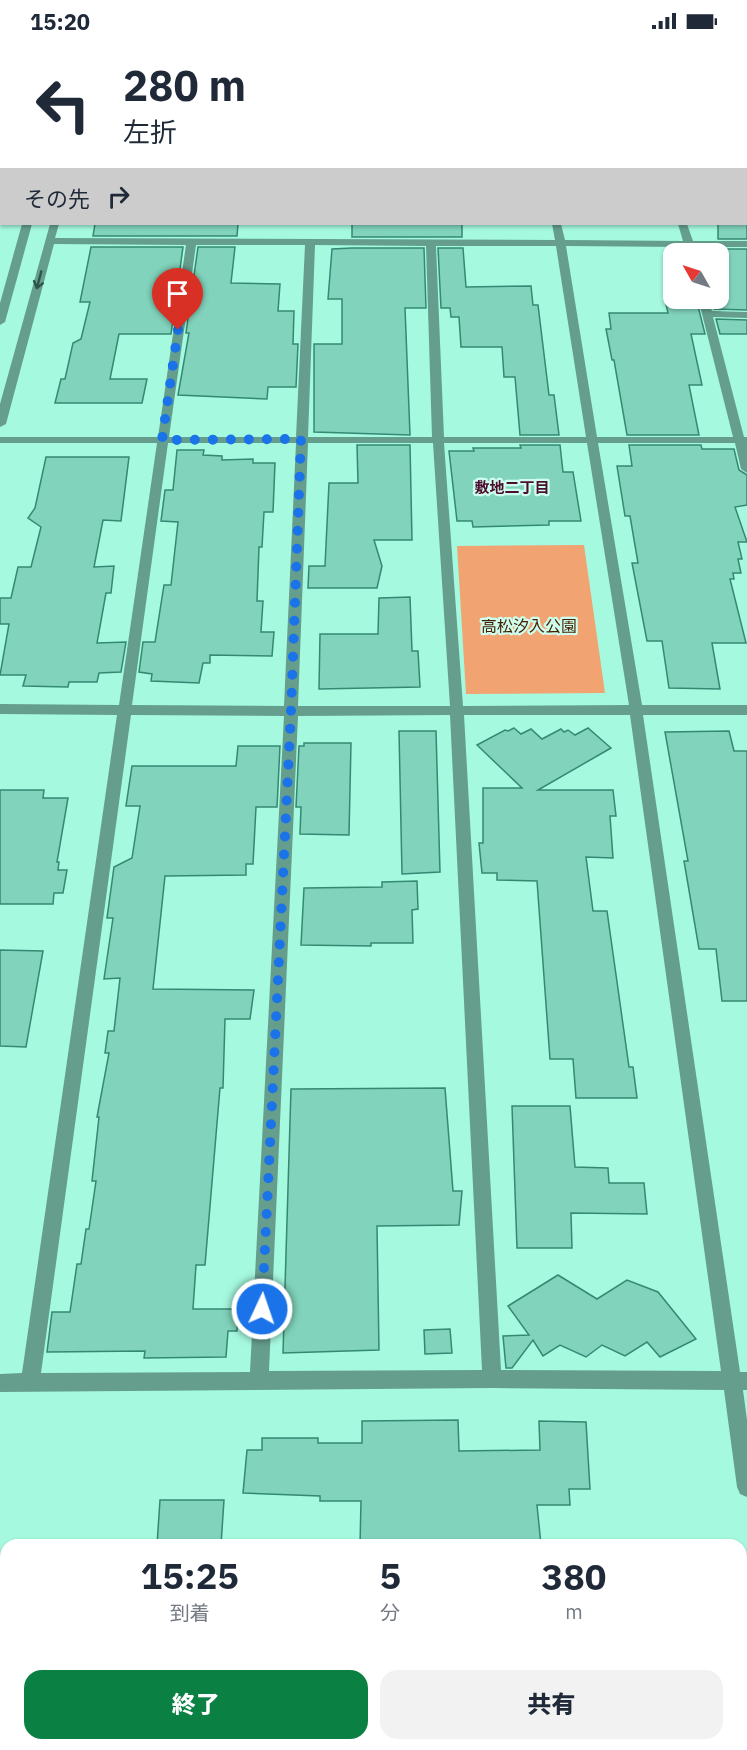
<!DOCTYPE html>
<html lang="ja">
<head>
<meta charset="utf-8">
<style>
	:root { --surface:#fff; --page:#f2f2f3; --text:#1f2937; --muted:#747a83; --accent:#0b8043 }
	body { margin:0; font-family:"IBM Plex Sans","Noto Sans JP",sans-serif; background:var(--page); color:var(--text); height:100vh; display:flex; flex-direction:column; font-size:22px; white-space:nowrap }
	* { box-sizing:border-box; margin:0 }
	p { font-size:20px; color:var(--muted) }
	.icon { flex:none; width:33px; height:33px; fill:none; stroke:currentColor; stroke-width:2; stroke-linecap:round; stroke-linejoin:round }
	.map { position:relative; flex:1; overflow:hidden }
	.drawer { position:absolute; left:0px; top:1497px; width:747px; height:212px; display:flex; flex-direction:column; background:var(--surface); border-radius:18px 18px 0 0; box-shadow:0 2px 4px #0004 }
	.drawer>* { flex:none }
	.guide { position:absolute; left:0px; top:0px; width:747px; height:183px; box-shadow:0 2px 4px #0004; background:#fff; color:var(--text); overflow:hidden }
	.needle { width:39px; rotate:309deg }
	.fabs { position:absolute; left:663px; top:201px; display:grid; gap:12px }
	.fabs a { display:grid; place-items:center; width:66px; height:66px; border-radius:12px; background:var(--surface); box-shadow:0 2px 4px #0004; font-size:30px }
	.pin { position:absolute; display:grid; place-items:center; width:51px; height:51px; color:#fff; margin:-62px -26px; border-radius:50% 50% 50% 0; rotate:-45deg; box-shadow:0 0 6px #0007 }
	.pin .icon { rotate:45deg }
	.me { position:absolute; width:66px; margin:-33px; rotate:3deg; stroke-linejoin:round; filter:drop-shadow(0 0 4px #0008) }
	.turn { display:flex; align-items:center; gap:21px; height:126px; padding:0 24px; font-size:27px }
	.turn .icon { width:78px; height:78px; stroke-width:2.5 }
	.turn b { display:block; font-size:42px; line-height:51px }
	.then { display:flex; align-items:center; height:57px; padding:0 24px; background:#0003; gap:12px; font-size:22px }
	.eta { display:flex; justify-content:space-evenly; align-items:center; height:102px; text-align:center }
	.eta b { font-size:36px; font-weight:800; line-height:42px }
	.action { display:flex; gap:12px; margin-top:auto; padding:12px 24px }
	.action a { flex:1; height:69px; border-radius:18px; background:var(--accent); color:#fff; font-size:24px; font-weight:800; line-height:69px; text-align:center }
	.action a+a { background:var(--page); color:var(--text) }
	.status { display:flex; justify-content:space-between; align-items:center; height:42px; padding:0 30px; background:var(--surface); direction:ltr }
	.status svg { height:16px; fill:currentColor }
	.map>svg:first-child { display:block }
	.green { fill:#f1a472 }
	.building { fill:#81d3bb; stroke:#348973; stroke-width:1.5 }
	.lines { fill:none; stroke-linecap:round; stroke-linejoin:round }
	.minor { fill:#659e8d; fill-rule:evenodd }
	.oneway { stroke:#2e554a }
	.route { stroke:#1a73e8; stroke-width:10; stroke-dasharray:0 18 }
	.labels { text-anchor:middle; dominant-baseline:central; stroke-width:4.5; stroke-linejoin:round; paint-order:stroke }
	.far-neighbourhood-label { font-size:15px; font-weight:bold; fill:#4d0d2f; stroke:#cefeee }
	.park-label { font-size:16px; fill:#441e01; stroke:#cefeee }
</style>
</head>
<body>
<div class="status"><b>15:20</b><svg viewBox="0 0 49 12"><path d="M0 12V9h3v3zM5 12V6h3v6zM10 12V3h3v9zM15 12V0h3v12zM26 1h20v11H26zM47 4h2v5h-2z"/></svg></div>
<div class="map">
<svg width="747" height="1708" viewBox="0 0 747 1708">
	<rect width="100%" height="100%" fill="#a5f9df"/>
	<polygon class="green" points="584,503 605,651 466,652 457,504"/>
	<g class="building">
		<polygon points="95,182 238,182 237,194 93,194"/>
		<rect x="352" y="182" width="110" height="13"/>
		<rect x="718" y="182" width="29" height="15"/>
		<polygon points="91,205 183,205 171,292 119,292 110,337 147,337 142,361 55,361 61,337 65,337 73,301 81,297 90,260 80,260"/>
		<polygon points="198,205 235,205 231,241 280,242 278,269 294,269 293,302 298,302 296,345 268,345 267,357 178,353 189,291 186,291"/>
		<polygon points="352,206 424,206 426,266 405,266 410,393 314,390 314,302 342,302 342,257 328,257 332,207"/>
		<polygon points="438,206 463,206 466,245 531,244 533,263 538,263 549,353 554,353 559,393 520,393 515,335 504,335 502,305 461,305 459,275 451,275 450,266 441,266"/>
		<polygon points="718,207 747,207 747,268 714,267 711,256 718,256 720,253"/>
		<polygon points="664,253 674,253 674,256 696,256 705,292 691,292 702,343 689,343 699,393 627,393 614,318 612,318 606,287 611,287 609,271 668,271"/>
		<polygon points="716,277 747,278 747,292 720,292"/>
		<polygon points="357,403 410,403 412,498 374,498 382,524 377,546 308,546 309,524 325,524 329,441 358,441"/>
		<polygon points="520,403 560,403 563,430 573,430 581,479 549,479 549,483 473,485 472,479 457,479 449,409 474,409 473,406 521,406"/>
		<polygon points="629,403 701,403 702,407 734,407 739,428 747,433 747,463 735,465 747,500 738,500 742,517 738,517 741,531 733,531 734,537 730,537 746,601 712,601 720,647 669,646 662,599 647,599 632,521 638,521 630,474 625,474 617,424 632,424"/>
		<polygon points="177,408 204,408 203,413 222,414 222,418 253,417 253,421 275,421 273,470 264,470 262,505 259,505 257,559 263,559 261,590 274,590 272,614 210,613 210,621 203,621 199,641 151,639 152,632 139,630 143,600 155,600 164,543 171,543 178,480 161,479 165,448 173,448"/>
		<polygon points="46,415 129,415 121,479 103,478 94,525 114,524 111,551 106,551 97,601 126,600 121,630 99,631 97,640 69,640 68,645 23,644 26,633 0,633 9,582 0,582 0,556 11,556 18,525 31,525 41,485 28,476 35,466"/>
		<polygon points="410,555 412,609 418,609 420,645 319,647 320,592 378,592 379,556"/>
		<polygon points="514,686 521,692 531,687 542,697 561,687 564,690 568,688 575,693 588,686 611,706 538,748 613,748 616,774 610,774 613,816 586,815 593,869 607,869 629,1025 633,1025 637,1056 576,1056 573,1017 550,1017 537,839 497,838 497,831 482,831 479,801 483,801 483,746 522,746 477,703 505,688 508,689"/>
		<polygon points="399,689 436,689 440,830 402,832"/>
		<polygon points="729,689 734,709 747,709 747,959 722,959 716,907 699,907 684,819 688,819 665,690"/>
		<polygon points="304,701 351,701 349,793 300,792 301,765 296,765 299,704 304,704"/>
		<polygon points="238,704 280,704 277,765 256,765 253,822 246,822 246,833 165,834 153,947 254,948 250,977 225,977 223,1046 220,1046 205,1223 196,1223 193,1267 238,1267 237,1289 228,1289 226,1315 144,1316 145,1309 47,1310 52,1270 70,1270 77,1222 81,1222 86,1187 89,1187 96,1139 92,1139 99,1075 97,1075 109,1011 105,1011 108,989 114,989 120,936 104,937 113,876 107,876 114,825 132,816 140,764 126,764 132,724 236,724"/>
		<polygon points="0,748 44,748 43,756 68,756 57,820 59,820 58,828 67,828 63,851 54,851 53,862 0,862"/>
		<polygon points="417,839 418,867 412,868 413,901 371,901 371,904 301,903 304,846 382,845 382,840"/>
		<polygon points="0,908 43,909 26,1005 0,1004"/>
		<polygon points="445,1046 453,1149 462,1149 459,1183 377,1184 379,1308 283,1311 291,1047"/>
		<polygon points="512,1064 570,1064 575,1125 608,1126 609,1141 644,1141 647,1172 571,1171 572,1206 517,1206"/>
		<polygon points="558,1233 597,1257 627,1238 658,1250 696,1297 660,1315 647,1300 625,1314 602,1303 586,1315 560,1303 543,1314 533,1298 512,1326 506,1326 503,1294 529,1293 508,1264"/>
		<polygon points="450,1287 452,1311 425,1312 424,1288"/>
		<polygon points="458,1378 459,1409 540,1408 539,1379 586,1380 590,1447 569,1447 570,1463 537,1463 541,1503 360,1503 361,1459 320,1459 320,1454 243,1451 247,1408 262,1408 262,1396 318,1396 318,1401 362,1401 362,1379"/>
		<polygon points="160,1458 224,1458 221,1503 157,1503"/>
	</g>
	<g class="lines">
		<g class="minor">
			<polygon points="75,0 83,0 74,2"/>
			<rect x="97" y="0" width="8" height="2"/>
			<rect x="219" y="0" width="8" height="2"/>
			<polygon points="526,0 534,0 535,2 527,2"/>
			<rect x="616" y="0" width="8" height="2"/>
			<polygon points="746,68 747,68 747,74 746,73"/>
			<rect x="746" y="118" width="1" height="6"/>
			<rect x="0" y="119" width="2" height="6"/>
			<polygon points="22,182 32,182 5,280 0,283 0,261"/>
			<path d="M50,182H59L55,196L555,198L552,182H561L565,198L683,199L678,182H687L693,199H747V205H694L696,212H686L684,205L566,204L597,395H733L698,256H708L712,269L747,270V276L713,275L744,395H747V431L741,427L735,401H598L642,663H747V673H643L740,1330H747V1348H743L747,1378V1455L740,1452L737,1445L724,1348L492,1346L0,1350V1332L22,1331L117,673L0,672V662L119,663L157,401H0V395H158L186,203L54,202L6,382L0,385V362ZM196,203H305L296,395H169ZM315,203L426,204L432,395H308ZM436,204H556L586,395H444ZM168,401H296L284,664L132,663ZM308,401H433L450,664H298ZM444,401H587L629,663L463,664ZM131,673L284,674L250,1330L41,1331ZM450,673L482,1328L269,1329L298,674ZM464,673H630L721,1329L501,1328Z"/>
		</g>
	</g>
	<defs><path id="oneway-shaft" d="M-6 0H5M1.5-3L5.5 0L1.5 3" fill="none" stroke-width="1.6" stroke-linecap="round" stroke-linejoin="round" transform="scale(1.5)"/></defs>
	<use class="oneway" href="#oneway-shaft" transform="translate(39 238) rotate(105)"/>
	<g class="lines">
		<polyline class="route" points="178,288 162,398 301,397 291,669 262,1267"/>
	</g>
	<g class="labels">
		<g class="far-neighbourhood-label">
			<text x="512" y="445">敷地二丁目</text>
		</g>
		<g class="park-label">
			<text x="529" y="584">高松汐入公園</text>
		</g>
	</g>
</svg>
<div class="fabs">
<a><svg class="needle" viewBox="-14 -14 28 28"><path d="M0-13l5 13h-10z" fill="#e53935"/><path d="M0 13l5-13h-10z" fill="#747a83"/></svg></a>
</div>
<div class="pin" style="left:178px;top:288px;background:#d93025"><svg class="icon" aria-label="arrive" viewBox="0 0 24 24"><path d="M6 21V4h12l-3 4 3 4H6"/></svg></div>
<svg class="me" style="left:262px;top:1267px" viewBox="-20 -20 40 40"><circle r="17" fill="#1a73e8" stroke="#fff" stroke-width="3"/><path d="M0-11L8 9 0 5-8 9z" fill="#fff"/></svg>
<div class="guide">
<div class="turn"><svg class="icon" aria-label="left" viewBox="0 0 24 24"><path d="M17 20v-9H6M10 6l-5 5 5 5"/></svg><div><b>280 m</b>左折</div></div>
<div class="then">その先<svg class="icon" aria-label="right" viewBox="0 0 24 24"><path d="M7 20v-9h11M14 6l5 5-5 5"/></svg></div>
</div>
<section class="drawer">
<div class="eta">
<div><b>15:25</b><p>到着</p></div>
<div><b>5</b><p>分</p></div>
<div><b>380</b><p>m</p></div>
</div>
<div class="action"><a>終了</a><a>共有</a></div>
</section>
</div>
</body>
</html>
